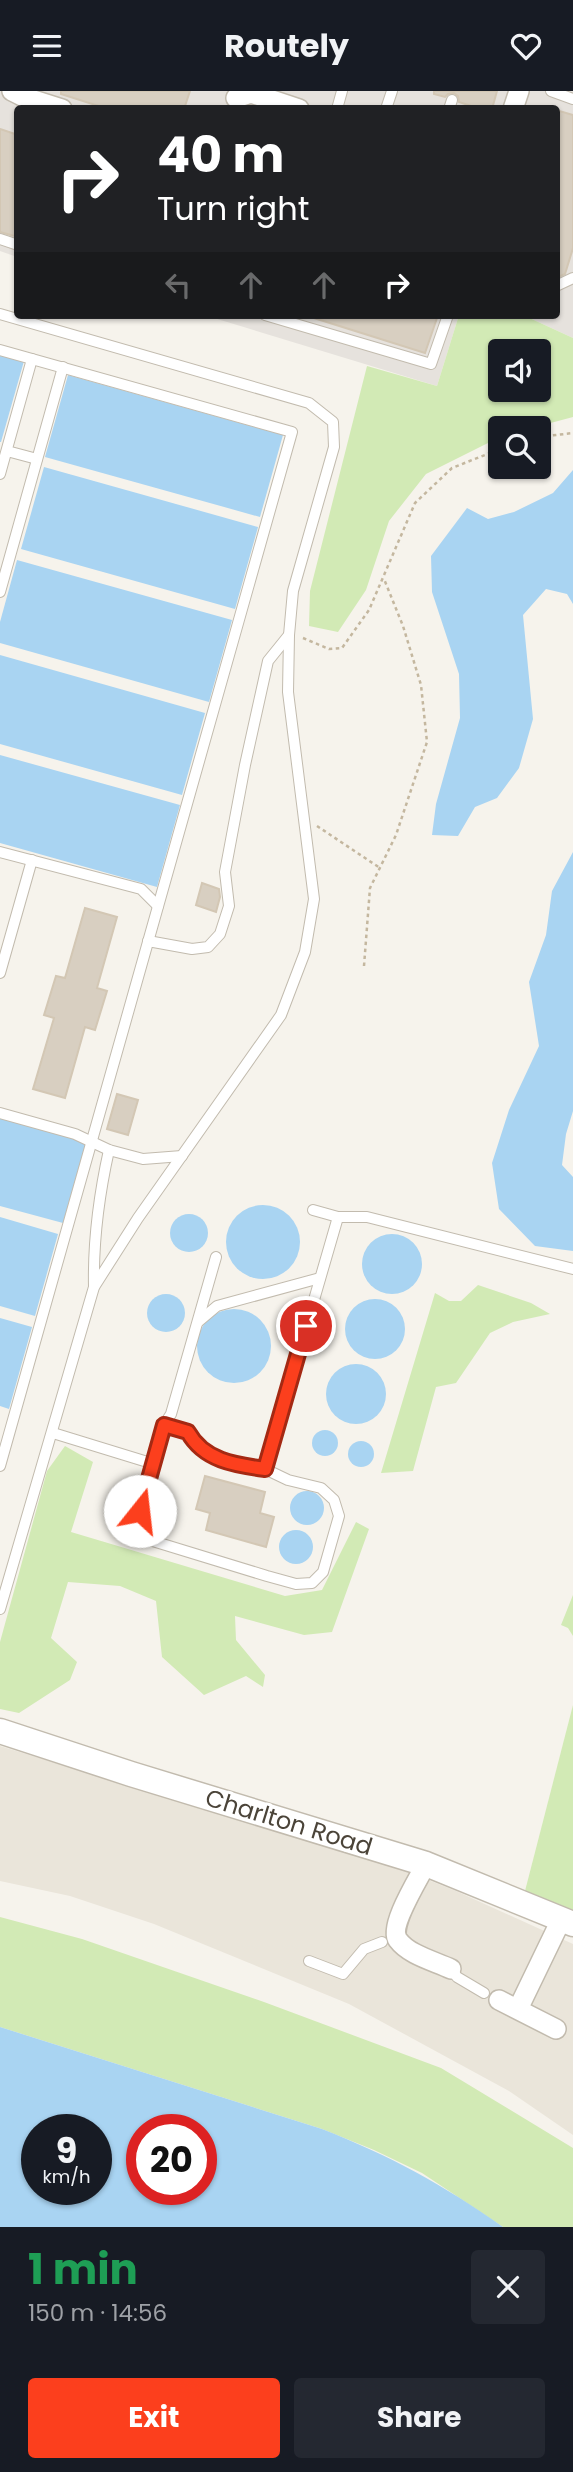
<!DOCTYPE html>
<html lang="en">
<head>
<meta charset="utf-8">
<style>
	:root { --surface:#171b24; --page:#242831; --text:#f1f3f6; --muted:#9ea1a6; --accent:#fc3f1d }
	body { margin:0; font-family:Poppins,sans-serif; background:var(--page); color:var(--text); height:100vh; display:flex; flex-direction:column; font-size:26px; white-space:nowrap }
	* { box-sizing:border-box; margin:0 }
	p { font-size:23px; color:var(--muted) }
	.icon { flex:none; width:38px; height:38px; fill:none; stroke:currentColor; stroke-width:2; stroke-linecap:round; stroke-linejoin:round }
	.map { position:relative; height:2136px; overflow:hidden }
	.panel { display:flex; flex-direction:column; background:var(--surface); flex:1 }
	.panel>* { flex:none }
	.guide { position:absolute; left:14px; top:14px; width:546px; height:214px; border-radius:7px; box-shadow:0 2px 5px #0004; background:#202124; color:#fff; overflow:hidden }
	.controls { position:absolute; left:488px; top:248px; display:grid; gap:14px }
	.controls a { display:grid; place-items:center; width:63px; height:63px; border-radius:7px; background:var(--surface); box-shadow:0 2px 5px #0004; font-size:35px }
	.speed { position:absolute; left:21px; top:2023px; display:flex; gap:14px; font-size:35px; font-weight:700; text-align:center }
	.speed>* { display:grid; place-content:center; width:91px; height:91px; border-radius:50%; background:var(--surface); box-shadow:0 2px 5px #0004; line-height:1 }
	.speed small { font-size:18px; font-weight:400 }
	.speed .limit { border:10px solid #d22; background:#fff; color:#111 }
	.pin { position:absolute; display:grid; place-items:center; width:60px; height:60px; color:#fff; margin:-30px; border:4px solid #fff; border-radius:50%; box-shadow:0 2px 7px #0007 }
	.me { position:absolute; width:77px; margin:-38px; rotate:16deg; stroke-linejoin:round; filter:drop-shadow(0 0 5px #0008) }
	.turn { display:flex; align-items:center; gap:24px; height:147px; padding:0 28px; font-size:32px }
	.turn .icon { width:91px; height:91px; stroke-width:2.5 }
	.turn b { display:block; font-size:49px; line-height:60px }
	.lanes { display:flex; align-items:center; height:66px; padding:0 28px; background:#0003; justify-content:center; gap:35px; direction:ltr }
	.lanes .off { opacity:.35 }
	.round { display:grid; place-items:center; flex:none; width:74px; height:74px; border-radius:7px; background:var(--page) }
	.summary { display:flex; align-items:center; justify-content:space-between; height:119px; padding:0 28px }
	h1 { font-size:42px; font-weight:700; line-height:52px; color:#1e9e55 }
	.cta { display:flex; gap:14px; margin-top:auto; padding:14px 28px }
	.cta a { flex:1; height:80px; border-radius:7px; background:var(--accent); color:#fff; font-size:28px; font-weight:700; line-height:80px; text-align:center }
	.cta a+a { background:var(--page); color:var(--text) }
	header { display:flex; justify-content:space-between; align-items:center; height:91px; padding:0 28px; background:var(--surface); font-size:32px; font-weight:700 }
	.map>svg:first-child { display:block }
	.residential { fill:#eae5da }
	.industrial { fill:#e6e2dd }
	.green { fill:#d2eab5; fill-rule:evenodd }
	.water { fill:#a9d4f2; fill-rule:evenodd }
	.building { fill:#d8cfc1; stroke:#d3c7b4; stroke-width:2 }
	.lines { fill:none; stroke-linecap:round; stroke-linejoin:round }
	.service-casing { stroke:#c2bbae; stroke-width:12 }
	.minor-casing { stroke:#c2bbae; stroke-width:22 }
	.tertiary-casing { stroke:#c2bbae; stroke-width:27 }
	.path { stroke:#c4b79f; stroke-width:2.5; stroke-dasharray:3.5 3.5; stroke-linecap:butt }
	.service { stroke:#fff; stroke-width:10 }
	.minor { stroke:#fff; stroke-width:19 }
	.tertiary { stroke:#fff; stroke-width:24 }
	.route-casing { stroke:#a42913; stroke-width:18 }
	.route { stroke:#fc3f1d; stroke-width:12 }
	.labels { text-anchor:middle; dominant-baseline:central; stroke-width:6; stroke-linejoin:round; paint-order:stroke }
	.street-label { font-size:24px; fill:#4b4439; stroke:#fff }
</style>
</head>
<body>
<header><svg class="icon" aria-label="menu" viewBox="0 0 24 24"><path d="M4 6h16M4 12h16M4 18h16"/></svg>Routely<svg class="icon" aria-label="heart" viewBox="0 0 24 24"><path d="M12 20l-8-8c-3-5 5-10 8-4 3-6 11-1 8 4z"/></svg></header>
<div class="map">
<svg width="573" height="2136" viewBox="0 0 573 2136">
	<rect width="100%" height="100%" fill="#f6f3ec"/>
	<polygon class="residential" points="0,1655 393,1775 456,1800 573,1853 573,2044 509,2000 349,1913 154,1833 70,1805 0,1790"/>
	<g class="industrial">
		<polygon points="0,0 573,0 573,247 523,224 556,224 556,18 18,18 17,166 0,160"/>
		<polygon points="204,224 459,224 437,295"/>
	</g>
	<g class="green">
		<path d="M459,224H523L573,247V326L528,338H500V346L426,383L389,430L366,499L338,541L309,535L310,500L367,275L437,295ZM500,261H539V299H500Z"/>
		<polygon points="478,1194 531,1212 550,1223 513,1231 490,1242 456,1292 436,1296 413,1380 381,1382 435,1202 449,1210 461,1210"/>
		<polygon points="65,1355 93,1371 71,1441 285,1505 322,1499 356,1431 369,1438 332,1541 304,1544 235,1525 236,1549 265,1584 263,1596 246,1585 204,1604 162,1566 156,1510 120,1495 68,1491 51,1547 77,1571 70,1589 19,1622 0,1618 0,1551 47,1380"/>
		<polygon points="573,1504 573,1545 568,1537 561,1534"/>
		<polygon points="573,1614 573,1819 525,1800"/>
		<polygon points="0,1826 82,1848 264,1911 441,1977 573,2057 573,2136 503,2136 422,2082 374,2059 322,2038 0,1936"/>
	</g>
	<g class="water">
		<polygon points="0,263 24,270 1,351 0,351"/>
		<polygon points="68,284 283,344 260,426 45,366"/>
		<polygon points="44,376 258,436 235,518 21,458"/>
		<polygon points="573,379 573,513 567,503 546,498 523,524 533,628 519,677 497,707 475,716 458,745 432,744 436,713 460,627 459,583 432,501 431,465 467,417 488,428 514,421 553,402"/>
		<polygon points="17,469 232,529 209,611 0,552 0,531"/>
		<polygon points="0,564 205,622 182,704 0,653"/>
		<polygon points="0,664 180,714 157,796 0,752"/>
		<polygon points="573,761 573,1020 566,1043 562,1074 573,1086 573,1160 535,1155 499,1118 492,1072 509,1019 539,955 529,891 546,844 552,800"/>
		<polygon points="0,1026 86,1051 63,1132 0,1115"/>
		<circle cx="263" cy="1151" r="37"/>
		<circle cx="189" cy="1142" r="19"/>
		<polygon points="0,1126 58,1143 35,1225 0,1215"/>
		<circle cx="392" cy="1173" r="30"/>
		<circle cx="166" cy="1222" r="19"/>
		<circle cx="375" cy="1238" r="30"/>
		<circle cx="234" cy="1255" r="37"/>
		<polygon points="0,1227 32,1236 9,1318 0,1315"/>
		<circle cx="356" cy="1303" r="30"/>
		<circle cx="325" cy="1352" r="13"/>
		<circle cx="361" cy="1363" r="13"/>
		<circle cx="307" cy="1417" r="17"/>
		<circle cx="296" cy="1456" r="17"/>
		<path d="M0,1936L322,2038C391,2065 442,2093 503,2136H0ZM37,2039H96V2098H37ZM142,2039H201V2098H142Z"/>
	</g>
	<g class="building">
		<polygon points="61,0 190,0 184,18 108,18 61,3"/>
		<polygon points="434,0 497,0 492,18 480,18 459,11 458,5 454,2 448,3 445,6 434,3"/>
		<polygon points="556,19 573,24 573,157 565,183 556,187"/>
		<polygon points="0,38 18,44 18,146 0,141"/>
		<polygon points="315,224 438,224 425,262 314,227"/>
		<polygon points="202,792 219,798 220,806 216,821 196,814"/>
		<polygon points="85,817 117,826 97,897 107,900 95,939 85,936 65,1007 33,998 54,927 44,924 56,885 65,887"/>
		<polygon points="117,1003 138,1009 128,1044 107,1038"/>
		<polygon points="205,1385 265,1401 260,1422 274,1426 266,1456 206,1439 210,1422 196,1418"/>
	</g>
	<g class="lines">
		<g class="service-casing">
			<g id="service">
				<polyline points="551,0 573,8"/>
				<polyline points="337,18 342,0"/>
				<polyline points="386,18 392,0"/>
				<polyline points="449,18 452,9"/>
				<polyline points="0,148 18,154"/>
				<polyline points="556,195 573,187"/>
				<polyline points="0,223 309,312 333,331 334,356 293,500 289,544 288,601 314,808 305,861 281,924 138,1127 94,1196 0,1518"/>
				<polyline points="265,224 431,273 448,224"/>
				<polyline points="0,259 292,341 0,1375"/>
				<polyline points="7,360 37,368"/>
				<polyline points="0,383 32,268"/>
				<polyline points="0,501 63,276"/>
				<polyline points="0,761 141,798 158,815"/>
				<polyline points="148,850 192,858 208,856 220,843 229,815 225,781 245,674 268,570 289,544"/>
				<polyline points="0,882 32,769"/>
				<polyline points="0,1022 75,1043 109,1059 143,1068 182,1065"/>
				<polyline points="313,1119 338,1126"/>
				<path d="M94,1196C93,1150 99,1104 109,1059"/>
				<polyline points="198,1231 217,1215 320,1187"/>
				<polyline points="164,1334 171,1323 216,1166"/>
				<polyline points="53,1342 154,1373 133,1444 267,1485 296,1493 312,1492 323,1481 339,1425 334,1409 321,1397 288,1389 265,1378"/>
				<path d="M154,1373L164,1334L188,1341C204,1370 236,1374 265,1378L338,1126H367L573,1178"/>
				<polyline points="309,1870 343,1883 364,1858 382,1851"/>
				<polyline points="451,1878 457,1886 484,1902"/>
			</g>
		</g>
		<g class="minor-casing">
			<g id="minor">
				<polyline points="12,0 24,6 62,18"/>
				<polyline points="236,7 251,2 299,18"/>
				<polyline points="513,18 519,0"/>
				<path d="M426,1773C419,1787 388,1836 398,1849C409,1864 434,1870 451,1878"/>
				<polyline points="499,1909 556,1938"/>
				<polyline points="518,1918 561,1829"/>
			</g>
		</g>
		<g class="tertiary-casing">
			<polyline id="tertiary" points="0,1640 131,1683 426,1773 573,1833"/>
		</g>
		<g class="path">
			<polyline points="539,346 573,342"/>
			<polyline points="303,547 329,558 342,557 369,519 415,412 452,377 500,358"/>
			<polyline points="317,735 380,777"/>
			<polyline points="364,875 370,797 396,744 427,651 421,594 403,535 384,488"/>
		</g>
		<use href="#service" class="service"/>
		<use href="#minor" class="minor"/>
		<use href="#tertiary" class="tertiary"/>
	</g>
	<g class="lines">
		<g class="route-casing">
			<path id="route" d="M140,1420L164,1334L188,1341C204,1370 236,1374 265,1378L306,1235"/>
		</g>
		<use href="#route" class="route"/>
	</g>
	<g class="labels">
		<g class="street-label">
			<text transform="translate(289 1731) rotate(17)">Charlton Road</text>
		</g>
	</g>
</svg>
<div class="controls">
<a><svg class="icon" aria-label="sound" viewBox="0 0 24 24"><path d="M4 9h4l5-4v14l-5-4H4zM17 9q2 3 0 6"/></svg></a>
<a><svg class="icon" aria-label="search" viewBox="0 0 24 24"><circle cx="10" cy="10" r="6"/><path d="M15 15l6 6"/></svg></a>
</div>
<div class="speed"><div>9<small>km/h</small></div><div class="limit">20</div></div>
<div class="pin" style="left:306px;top:1235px;background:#d93025"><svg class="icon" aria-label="arrive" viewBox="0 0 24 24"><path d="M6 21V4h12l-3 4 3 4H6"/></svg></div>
<svg class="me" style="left:140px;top:1420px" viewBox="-20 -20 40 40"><circle r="19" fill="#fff"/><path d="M0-13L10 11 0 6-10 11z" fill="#fc3f1d"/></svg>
<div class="guide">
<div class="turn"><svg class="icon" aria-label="right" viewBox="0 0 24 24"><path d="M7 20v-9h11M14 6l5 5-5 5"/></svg><div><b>40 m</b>Turn right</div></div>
<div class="lanes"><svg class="icon off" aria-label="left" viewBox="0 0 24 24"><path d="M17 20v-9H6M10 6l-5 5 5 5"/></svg><svg class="icon off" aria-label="ahead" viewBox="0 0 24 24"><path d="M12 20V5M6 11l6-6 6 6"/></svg><svg class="icon off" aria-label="ahead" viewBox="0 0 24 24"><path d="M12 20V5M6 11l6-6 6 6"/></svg><svg class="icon" aria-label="right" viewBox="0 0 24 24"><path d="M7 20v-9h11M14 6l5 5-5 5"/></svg></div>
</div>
</div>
<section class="panel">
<div class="summary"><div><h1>1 min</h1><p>150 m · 14:56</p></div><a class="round"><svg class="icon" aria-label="close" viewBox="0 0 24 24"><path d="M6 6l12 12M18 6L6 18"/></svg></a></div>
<div class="cta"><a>Exit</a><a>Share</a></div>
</section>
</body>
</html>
